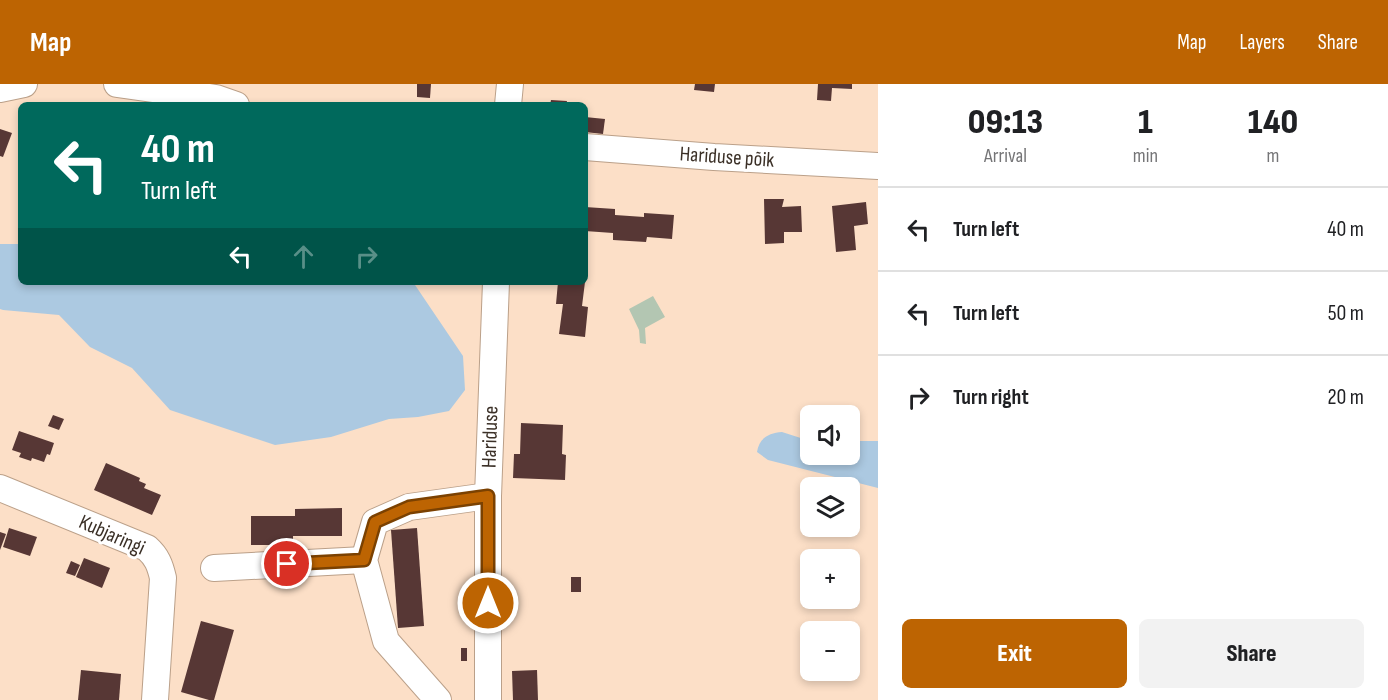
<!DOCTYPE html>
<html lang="en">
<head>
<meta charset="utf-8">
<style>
	:root { --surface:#fff; --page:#f2f2f2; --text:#202124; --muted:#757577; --line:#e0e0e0; --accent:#bd6402 }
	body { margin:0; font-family:"Sofia Sans Condensed",sans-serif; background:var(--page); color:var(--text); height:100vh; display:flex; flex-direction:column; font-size:22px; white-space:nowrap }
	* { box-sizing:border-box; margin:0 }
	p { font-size:20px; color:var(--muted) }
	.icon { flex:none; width:33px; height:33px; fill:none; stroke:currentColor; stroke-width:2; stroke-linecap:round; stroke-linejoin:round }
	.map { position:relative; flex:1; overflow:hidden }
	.panel { display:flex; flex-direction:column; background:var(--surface); width:510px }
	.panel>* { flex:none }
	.banner { position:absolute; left:18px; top:18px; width:570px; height:183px; border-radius:9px; box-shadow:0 3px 9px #0003; background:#00695c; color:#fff; overflow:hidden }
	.fabs { position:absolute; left:800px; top:321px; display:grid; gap:12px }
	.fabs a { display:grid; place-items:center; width:60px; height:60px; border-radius:9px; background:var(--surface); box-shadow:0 3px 9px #0003; font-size:30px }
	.pin { position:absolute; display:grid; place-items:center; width:51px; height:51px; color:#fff; margin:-26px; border:3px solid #fff; border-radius:50%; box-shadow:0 2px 6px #0007 }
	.me { position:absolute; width:66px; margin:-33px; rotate:0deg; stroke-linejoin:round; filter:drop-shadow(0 0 4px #0008) }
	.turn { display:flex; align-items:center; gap:21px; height:126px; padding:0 24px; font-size:27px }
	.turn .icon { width:78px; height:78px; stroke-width:2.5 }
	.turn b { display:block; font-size:42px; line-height:51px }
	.lanes { display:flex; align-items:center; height:57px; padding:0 24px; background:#0003; justify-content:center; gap:30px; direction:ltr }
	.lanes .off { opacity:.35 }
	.eta { display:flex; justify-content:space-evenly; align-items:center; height:102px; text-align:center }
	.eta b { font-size:36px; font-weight:800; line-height:42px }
	.primary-button { display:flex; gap:12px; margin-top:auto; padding:12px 24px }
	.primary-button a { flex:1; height:69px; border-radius:9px; background:var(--accent); color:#fff; font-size:24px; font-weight:800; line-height:69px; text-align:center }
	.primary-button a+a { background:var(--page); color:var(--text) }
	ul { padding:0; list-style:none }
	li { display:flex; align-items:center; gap:18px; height:84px; padding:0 24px; border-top:2px solid var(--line) }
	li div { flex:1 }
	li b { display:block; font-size:22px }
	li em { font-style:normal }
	header { display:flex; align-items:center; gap:36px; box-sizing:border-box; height:84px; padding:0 30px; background:var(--accent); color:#fff }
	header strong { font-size:28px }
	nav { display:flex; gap:33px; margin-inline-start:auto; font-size:21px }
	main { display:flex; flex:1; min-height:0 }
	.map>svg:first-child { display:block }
	.green { fill:#b3c6b2 }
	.water { fill:#acc9e1 }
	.building { fill:#573735 }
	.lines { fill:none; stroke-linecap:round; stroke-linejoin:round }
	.minor-casing { stroke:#bba089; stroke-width:28 }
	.minor { stroke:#fff; stroke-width:26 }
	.route-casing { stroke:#7b4101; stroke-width:15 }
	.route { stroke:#bd6402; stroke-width:10 }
	.labels { text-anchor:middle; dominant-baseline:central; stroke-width:6; stroke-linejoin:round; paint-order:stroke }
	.street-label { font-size:21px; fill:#3b3027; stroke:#fff }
</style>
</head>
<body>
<header>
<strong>Map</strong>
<nav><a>Map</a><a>Layers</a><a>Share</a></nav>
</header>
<main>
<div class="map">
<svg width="878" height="616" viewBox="0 0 878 616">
	<rect width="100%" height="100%" fill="#fcdfc7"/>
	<polygon class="green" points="653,212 665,233 645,244 646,260 640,259 639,246 629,225"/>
	<g class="water">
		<polygon points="0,160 21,160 21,198 413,198 463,272 465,306 449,327 418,333 389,335 331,353 275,361 170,326 132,284 90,263 59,231 3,226 0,225"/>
		<path d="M782,348L810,357V370H849V357H878V404L768,376L757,368C759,354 769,349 782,348Z"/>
	</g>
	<g class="building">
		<polygon points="417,0 431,0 430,14 417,13"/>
		<polygon points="695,0 715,0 714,8 694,6"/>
		<polygon points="818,0 852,0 852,5 832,4 831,17 817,16"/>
		<polygon points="551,16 567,17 566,21 550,21"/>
		<polygon points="585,33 605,35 603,50 585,48"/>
		<polygon points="0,45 12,49 3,73 0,72"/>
		<polygon points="764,115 784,115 782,123 801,122 802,148 784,148 784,159 765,160"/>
		<polygon points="866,118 868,140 854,142 856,166 836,168 832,122"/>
		<polygon points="585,123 615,125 615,131 644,133 644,129 674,131 672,155 647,153 646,158 613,156 613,149 585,147"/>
		<polygon points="558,198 585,198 582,222 588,223 585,253 559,250 563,220 556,220"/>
		<polygon points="53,331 64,335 59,346 48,342"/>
		<polygon points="521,339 563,341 562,370 566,371 565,396 513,394 514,370 520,370"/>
		<polygon points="19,347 54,359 50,371 47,370 44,378 32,374 31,377 19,373 21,369 12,366"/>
		<polygon points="106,379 140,394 139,397 146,400 144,404 161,411 152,431 94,406"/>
		<polygon points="342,424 342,452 293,452 293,461 251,461 251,432 295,432 295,425"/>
		<polygon points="9,444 37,453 30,472 3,463"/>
		<polygon points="417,444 424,542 398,544 391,446"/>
		<polygon points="0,448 6,450 0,466"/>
		<polygon points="84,474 110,484 102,504 76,493"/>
		<polygon points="71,477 80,481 75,492 66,489"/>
		<rect x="571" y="493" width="10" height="15"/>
		<polygon points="201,537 234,546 214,616 209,616 181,608"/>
		<rect x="461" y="564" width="6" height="13"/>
		<polygon points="81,586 121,590 119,616 78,616"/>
		<polygon points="537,586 538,616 513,616 512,587"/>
	</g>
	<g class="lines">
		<g class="minor-casing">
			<g id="minor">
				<polyline points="117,0 216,14 236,21"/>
				<polyline points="0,5 24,0"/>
				<polyline points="508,21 510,0"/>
				<polyline points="585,63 714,73 878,82"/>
				<path d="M0,404L147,464C157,473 160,481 163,494L155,616"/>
				<polyline points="214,484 364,476"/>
				<polyline points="438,616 386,557 364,476 375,438 409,423 488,412"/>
				<polyline points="488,616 488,412 496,198"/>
			</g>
		</g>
		<use href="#minor" class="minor"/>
	</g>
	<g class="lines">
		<g class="route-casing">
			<polyline id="route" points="287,480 364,476 375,438 409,423 488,412 488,519"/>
		</g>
		<use href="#route" class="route"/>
	</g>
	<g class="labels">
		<g class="street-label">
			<text transform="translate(727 73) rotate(4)">Hariduse põik</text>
			<text transform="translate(490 353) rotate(-88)">Hariduse</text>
			<text transform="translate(112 451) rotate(24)">Kubjaringi</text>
		</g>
	</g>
</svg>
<div class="fabs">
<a><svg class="icon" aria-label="sound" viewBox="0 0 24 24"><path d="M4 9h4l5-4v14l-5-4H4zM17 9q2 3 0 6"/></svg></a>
<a><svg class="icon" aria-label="layers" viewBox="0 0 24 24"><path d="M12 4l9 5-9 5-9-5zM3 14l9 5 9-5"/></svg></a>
<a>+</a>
<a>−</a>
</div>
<div class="pin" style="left:287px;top:480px;background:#d93025"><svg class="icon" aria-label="arrive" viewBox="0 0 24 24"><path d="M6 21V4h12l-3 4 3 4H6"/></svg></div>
<svg class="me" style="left:488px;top:519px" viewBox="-20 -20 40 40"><circle r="17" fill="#bd6402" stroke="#fff" stroke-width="3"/><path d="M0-11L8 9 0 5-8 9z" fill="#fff"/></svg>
<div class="banner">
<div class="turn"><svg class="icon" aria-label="left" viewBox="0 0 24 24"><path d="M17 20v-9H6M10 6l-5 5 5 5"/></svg><div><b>40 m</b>Turn left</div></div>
<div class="lanes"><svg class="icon" aria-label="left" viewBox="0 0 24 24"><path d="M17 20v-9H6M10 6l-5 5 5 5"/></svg><svg class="icon off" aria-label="ahead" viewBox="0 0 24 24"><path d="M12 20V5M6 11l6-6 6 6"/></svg><svg class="icon off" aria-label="right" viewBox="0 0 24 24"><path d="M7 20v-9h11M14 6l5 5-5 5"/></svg></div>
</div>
</div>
<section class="panel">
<div class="eta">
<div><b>09:13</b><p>Arrival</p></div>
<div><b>1</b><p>min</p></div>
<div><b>140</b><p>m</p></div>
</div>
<ul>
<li><svg class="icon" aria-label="left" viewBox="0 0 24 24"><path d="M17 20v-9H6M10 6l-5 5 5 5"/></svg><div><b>Turn left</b></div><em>40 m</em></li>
<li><svg class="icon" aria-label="left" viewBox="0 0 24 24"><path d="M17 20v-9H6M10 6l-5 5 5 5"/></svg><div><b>Turn left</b></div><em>50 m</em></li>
<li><svg class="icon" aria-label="right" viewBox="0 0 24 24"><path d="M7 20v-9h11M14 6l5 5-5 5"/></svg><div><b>Turn right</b></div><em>20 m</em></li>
</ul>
<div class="primary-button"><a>Exit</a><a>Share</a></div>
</section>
</main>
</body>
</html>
